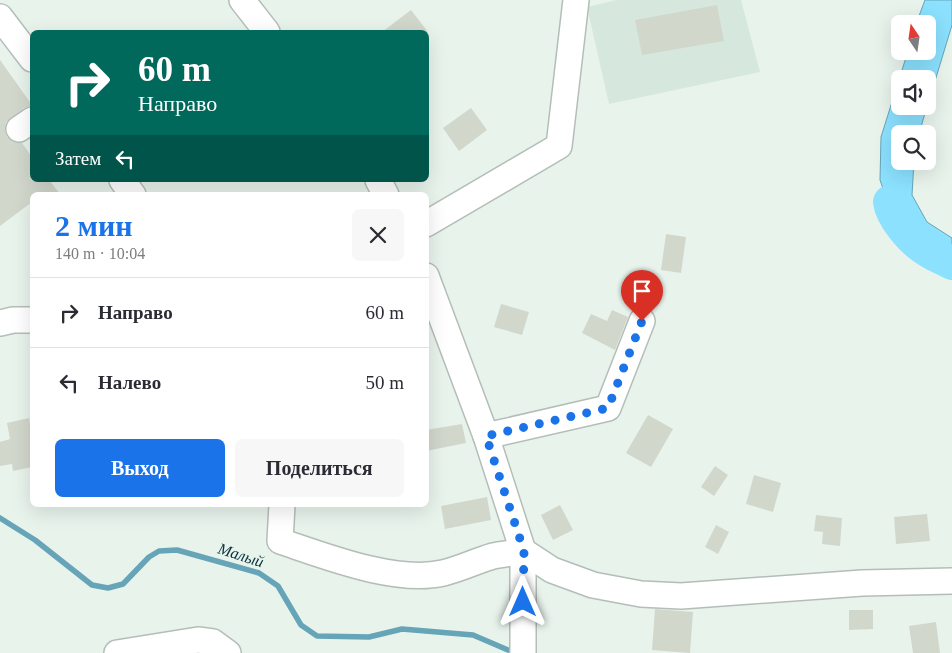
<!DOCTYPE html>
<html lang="ru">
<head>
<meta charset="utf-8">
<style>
	:root { --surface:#fff; --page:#f7f7f7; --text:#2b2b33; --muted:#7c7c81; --line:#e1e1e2; --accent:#1a73e8 }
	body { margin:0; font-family:"Times New Roman",serif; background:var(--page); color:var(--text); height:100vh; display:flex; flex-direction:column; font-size:19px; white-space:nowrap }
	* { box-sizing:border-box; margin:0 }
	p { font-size:16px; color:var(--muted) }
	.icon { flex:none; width:28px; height:28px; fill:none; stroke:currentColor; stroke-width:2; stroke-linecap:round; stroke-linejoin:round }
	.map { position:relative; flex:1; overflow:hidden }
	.drawer { position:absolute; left:30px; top:192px; width:399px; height:315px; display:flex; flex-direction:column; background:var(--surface); border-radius:8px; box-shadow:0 5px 20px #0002 }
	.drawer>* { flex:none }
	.hud { position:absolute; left:30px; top:30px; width:399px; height:152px; border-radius:8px; box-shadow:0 5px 20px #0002; background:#00695c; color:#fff; overflow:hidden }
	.needle { width:32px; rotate:347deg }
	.buttons { position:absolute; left:891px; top:15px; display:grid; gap:10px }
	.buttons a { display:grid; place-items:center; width:45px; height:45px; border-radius:8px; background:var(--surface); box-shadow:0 5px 20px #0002; font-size:25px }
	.pin { position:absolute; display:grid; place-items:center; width:42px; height:42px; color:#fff; margin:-51px -21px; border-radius:50% 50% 50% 0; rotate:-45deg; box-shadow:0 0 5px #0007 }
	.pin .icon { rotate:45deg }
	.me { position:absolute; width:55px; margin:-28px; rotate:0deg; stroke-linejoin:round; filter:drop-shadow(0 0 4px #0008) }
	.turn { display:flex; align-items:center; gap:18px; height:105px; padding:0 25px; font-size:22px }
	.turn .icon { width:65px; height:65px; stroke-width:2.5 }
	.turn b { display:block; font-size:35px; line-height:42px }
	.then { display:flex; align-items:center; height:48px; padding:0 25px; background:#0003; gap:10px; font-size:19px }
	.round { display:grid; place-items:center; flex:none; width:52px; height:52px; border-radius:8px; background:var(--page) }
	.overview { display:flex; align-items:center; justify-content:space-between; height:85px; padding:0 25px }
	h1 { font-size:30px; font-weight:600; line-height:38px; color:var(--accent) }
	.button { display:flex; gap:10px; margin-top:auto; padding:10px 25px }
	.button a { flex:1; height:58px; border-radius:8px; background:var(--accent); color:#fff; font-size:20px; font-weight:600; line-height:58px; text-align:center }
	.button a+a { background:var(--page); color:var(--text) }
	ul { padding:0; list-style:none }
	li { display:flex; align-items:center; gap:15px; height:70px; padding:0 25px; border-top:1px solid var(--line) }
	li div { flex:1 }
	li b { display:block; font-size:19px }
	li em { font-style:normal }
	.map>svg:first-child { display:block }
	.built { fill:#d6e8dd }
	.water { fill:#8be1fe; stroke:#66a4b7 }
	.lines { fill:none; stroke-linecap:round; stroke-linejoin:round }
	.stream { stroke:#66a4b7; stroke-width:5.5 }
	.river { stroke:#8be1fe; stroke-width:34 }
	.building { fill:#d2d7cc }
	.minor-casing { stroke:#b4beb8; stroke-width:28 }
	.minor { stroke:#fff; stroke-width:25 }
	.route { stroke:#1a73e8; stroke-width:9; stroke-dasharray:0 16.2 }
	.labels { text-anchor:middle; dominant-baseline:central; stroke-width:4; stroke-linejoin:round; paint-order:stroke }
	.water-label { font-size:16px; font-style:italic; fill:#0a3440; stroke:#e8f3ec }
</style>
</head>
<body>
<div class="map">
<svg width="952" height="653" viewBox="0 0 952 653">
	<rect width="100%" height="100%" fill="#e8f3ec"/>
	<polygon class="built" points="616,0 741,0 760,72 609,104 587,7"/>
	<polygon class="water" points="925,0 952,0 952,25 928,104 928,79 900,79 900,106 927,106 919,134 900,134 900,161 914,161 912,195 927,222 952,238 952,263 931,252 895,223 880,180 881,137 908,51 928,51 928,24 916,24"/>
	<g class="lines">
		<polyline class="stream" points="0,518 35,540 92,585 108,588 123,584 149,557 159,551 177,550 259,573 278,586 301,625 317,636 369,637 402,629 473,635 508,650"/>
		<path class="river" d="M890,202C892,217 911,239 923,247C932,254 943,258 952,263"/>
	</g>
	<g class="building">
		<polygon points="717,5 724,41 642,55 635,20"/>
		<polygon points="411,10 428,32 382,32"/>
		<polygon points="0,60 32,105 24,108 6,122 5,130 7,137 13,142 22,143 32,157 32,180 49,180 61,195 32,195 32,202 0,226"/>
		<polygon points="471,108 487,130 459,151 443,128"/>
		<polygon points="666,234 686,237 681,273 661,270"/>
		<polygon points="501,304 529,312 522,335 494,327"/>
		<polygon points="612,310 628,317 615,350 582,333 591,314 607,321"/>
		<polygon points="648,415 673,429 651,467 626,453"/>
		<polygon points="29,418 32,436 32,467 13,471 12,464 0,466 0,442 10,439 7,423"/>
		<polygon points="462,424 466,443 426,451 426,430"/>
		<polygon points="715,466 728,475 714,496 701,487"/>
		<polygon points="754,475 781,483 773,512 746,504"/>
		<polygon points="487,497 491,520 445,529 441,506"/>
		<polygon points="560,505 573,530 553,540 541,515"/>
		<polygon points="927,514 930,541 896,544 894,517"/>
		<polygon points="816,515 842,518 840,546 822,544 823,532 814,531"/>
		<polygon points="716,525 729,532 718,554 705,547"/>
		<polygon points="655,609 693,612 690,653 652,650"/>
		<polygon points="849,610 873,610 873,629 849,630"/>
		<polygon points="936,622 940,653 913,653 909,626"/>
	</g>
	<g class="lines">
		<g class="minor-casing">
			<g id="minor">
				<polyline points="242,0 267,32"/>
				<polyline points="0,17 32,59"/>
				<polyline points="19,129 32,120"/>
				<polyline points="122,180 133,195"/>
				<polyline points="378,180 386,195"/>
				<polyline points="426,224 559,146 576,0"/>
				<polyline points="426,276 486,436 523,551 523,653"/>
				<polyline points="0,323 13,320 32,320"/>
				<polyline points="486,436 608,408 642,321"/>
				<path d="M282,505L280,541C325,556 396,584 443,573C460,569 476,561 493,556C503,554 514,553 523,551L552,570L593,585L641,594L681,596L862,583L952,581"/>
				<polyline points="117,653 198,640 213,642 228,653"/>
			</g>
		</g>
		<use href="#minor" class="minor"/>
	</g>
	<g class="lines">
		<polyline class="route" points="523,602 524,551 486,436 608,408 642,321"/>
	</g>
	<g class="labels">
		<g class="water-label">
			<text transform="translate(241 555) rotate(18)">Малый</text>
		</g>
	</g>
</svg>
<div class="buttons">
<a><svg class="needle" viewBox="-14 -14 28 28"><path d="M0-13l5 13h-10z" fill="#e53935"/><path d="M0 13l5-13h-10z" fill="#7c7c81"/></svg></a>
<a><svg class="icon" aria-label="sound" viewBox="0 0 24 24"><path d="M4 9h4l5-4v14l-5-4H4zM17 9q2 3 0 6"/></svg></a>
<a><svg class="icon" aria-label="search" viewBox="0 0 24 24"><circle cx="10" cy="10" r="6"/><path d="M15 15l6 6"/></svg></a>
</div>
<div class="pin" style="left:642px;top:321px;background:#d93025"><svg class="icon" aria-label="arrive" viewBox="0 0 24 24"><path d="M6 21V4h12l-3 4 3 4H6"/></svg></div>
<svg class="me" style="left:523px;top:602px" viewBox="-20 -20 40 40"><path d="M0-17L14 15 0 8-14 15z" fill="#1a73e8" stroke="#fff" stroke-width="4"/></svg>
<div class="hud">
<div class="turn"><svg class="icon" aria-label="right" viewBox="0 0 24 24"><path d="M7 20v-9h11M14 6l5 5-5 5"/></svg><div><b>60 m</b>Направо</div></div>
<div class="then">Затем<svg class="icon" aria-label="left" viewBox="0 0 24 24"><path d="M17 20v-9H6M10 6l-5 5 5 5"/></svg></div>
</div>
<section class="drawer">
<div class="overview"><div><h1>2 мин</h1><p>140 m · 10:04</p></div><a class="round"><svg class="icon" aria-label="close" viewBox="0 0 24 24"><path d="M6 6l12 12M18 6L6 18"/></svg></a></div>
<ul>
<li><svg class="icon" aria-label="right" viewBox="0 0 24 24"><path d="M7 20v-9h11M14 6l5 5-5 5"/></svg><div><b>Направо</b></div><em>60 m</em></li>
<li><svg class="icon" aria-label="left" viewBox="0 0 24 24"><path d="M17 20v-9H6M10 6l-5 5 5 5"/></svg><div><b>Налево</b></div><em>50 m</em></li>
</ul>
<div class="button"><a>Выход</a><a>Поделиться</a></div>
</section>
</div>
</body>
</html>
